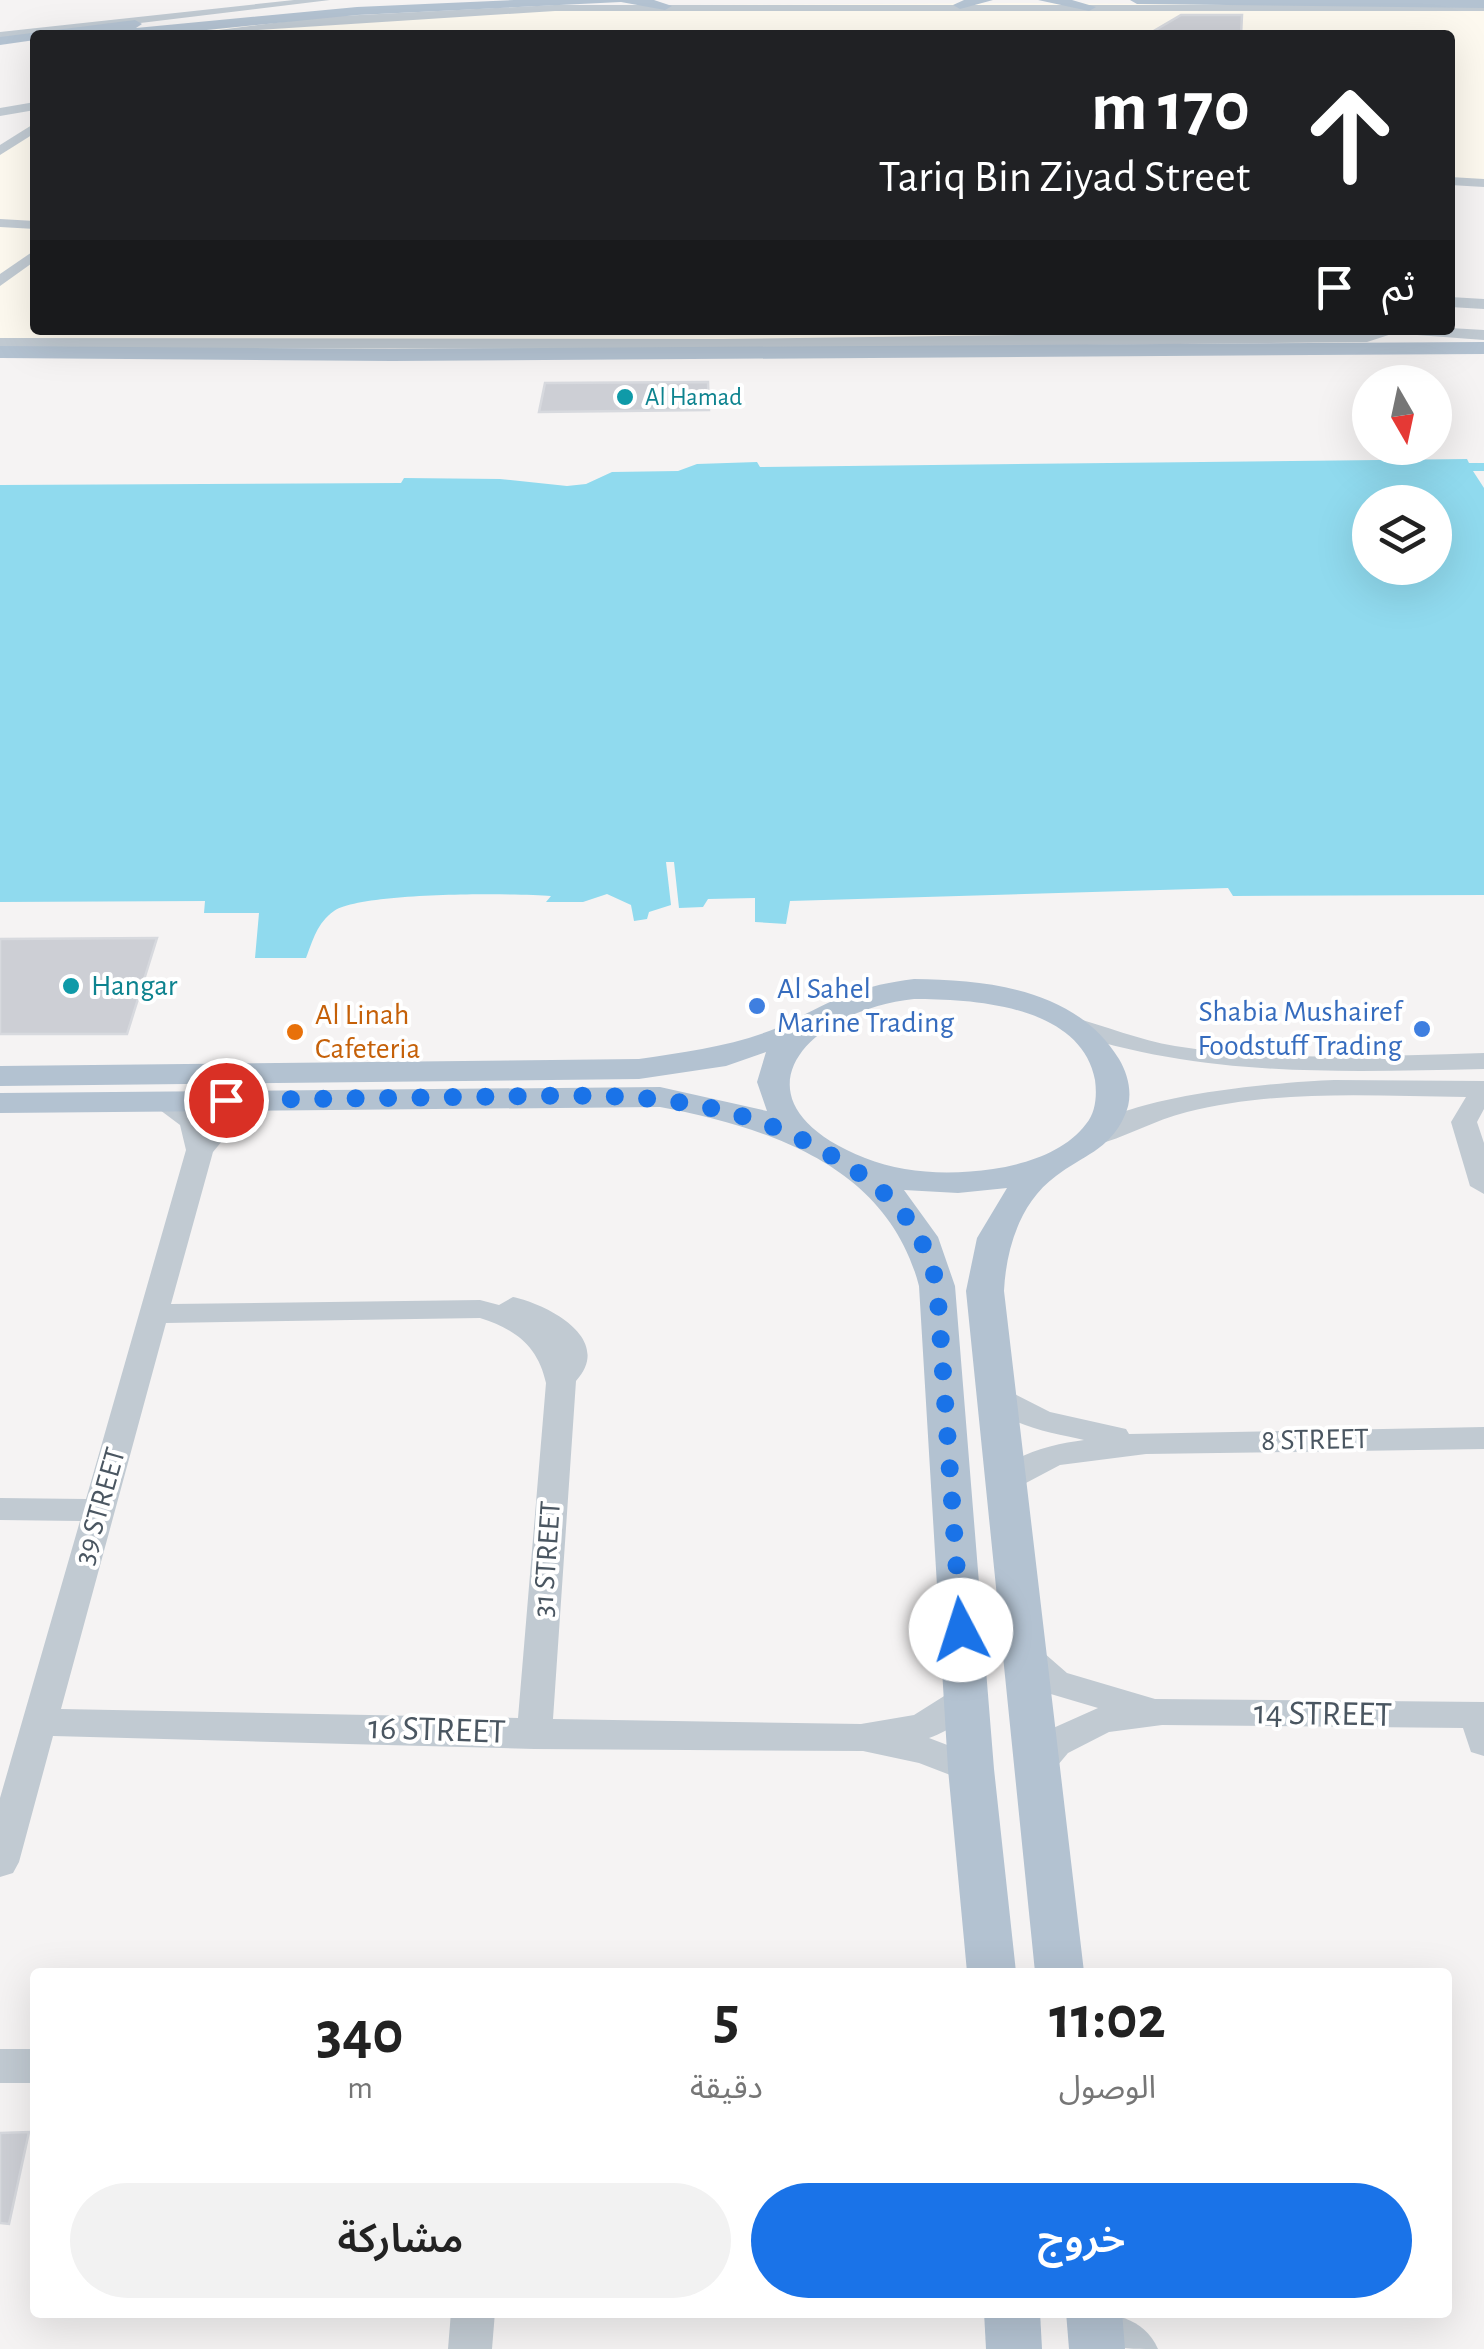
<!DOCTYPE html>
<html lang="ar">
<head>
<meta charset="utf-8">
<style>
	:root { --surface:#fff; --page:#f2f2f2; --text:#222; --muted:#767676; --accent:#1a73e8 }
	body { margin:0; font-family:"Alegreya Sans","Noto Sans Arabic",sans-serif; background:var(--page); color:var(--text); direction:rtl; height:100vh; display:flex; flex-direction:column; font-size:38px; white-space:nowrap }
	* { box-sizing:border-box; margin:0 }
	p { font-size:32px; color:var(--muted) }
	.icon { flex:none; width:55px; height:55px; fill:none; stroke:currentColor; stroke-width:2; stroke-linecap:round; stroke-linejoin:round }
	.map { position:relative; flex:1; overflow:hidden; direction:ltr }
	.side { position:absolute; left:30px; top:1968px; width:1422px; height:350px; display:flex; flex-direction:column; background:var(--surface); border-radius:10px; box-shadow:0 10px 40px #0002; direction:rtl }
	.side>* { flex:none }
	.banner { position:absolute; left:30px; top:30px; width:1425px; height:305px; border-radius:10px; box-shadow:0 10px 40px #0002; direction:rtl; background:#202124; color:#fff; overflow:hidden }
	.needle { width:65px; rotate:171deg }
	.buttons { position:absolute; left:1352px; top:365px; display:grid; gap:20px }
	.buttons a { display:grid; place-items:center; width:100px; height:100px; border-radius:50%; background:var(--surface); box-shadow:0 10px 40px #0002; font-size:50px }
	.pin { position:absolute; display:grid; place-items:center; width:85px; height:85px; color:#fff; margin:-42px; border:5px solid #fff; border-radius:50%; box-shadow:0 2px 10px #0007 }
	.me { position:absolute; width:110px; margin:-55px; rotate:355deg; stroke-linejoin:round; filter:drop-shadow(0 0 8px #0008) }
	.turn { display:flex; align-items:center; gap:35px; height:210px; padding:0 40px; font-size:45px }
	.turn .icon { width:130px; height:130px; stroke-width:2.5 }
	.turn b { display:block; font-size:70px; line-height:85px }
	.then { display:flex; align-items:center; height:95px; padding:0 40px; background:#0003; gap:20px; font-size:38px }
	.eta { display:flex; justify-content:space-evenly; align-items:center; height:170px; text-align:center }
	.eta b { font-size:60px; font-weight:600; line-height:70px }
	.cta { display:flex; gap:20px; margin-top:auto; padding:20px 40px }
	.cta a { flex:1; height:115px; border-radius:60px; background:var(--accent); color:#fff; font-size:40px; font-weight:600; line-height:115px; text-align:center }
	.cta a+a { background:var(--page); color:var(--text) }
	.map>svg:first-child { display:block }
	.commercial { fill:#fdf9ef }
	.water { fill:#90daee; fill-rule:evenodd }
	.building { fill:#cdcfd5; stroke:#d7d9de; stroke-width:2.5 }
	.lines { fill:none; stroke-linecap:round; stroke-linejoin:round }
	.minor { fill:#c1cad2; fill-rule:evenodd }
	.major { fill:#b3c2d1; fill-rule:evenodd }
	.route { stroke:#1a73e8; stroke-width:18; stroke-dasharray:0 32.4 }
	.culture-dot { fill:#0f9aa8; stroke:#fff; stroke-width:4 }
	.shop-dot { fill:#3f7fe0; stroke:#fff; stroke-width:4 }
	.food-dot { fill:#e8710a; stroke:#fff; stroke-width:4 }
	.labels { text-anchor:middle; dominant-baseline:central; stroke-width:8; stroke-linejoin:round; paint-order:stroke }
	.far-culture-label { font-size:25px; fill:#0d838f; stroke:#fff; text-anchor:start }
	.culture-label { font-size:30px; fill:#0d838f; stroke:#fff; text-anchor:start }
	.shop-label { font-size:30px; fill:#366cbe; stroke:#fff; text-anchor:start }
	.food-label { font-size:30px; fill:#c56008; stroke:#fff; text-anchor:start }
	.street-label { font-size:30px; fill:#4a5661; stroke:#fff }
	.near-street-label { font-size:35px; fill:#4a5661; stroke:#fff }
</style>
</head>
<body>
<div class="map">
<svg width="1484" height="2349" viewBox="0 0 1484 2349">
	<rect width="100%" height="100%" fill="#f5f3f3"/>
	<g class="commercial">
		<polygon points="1020,3 1484,6 1484,180 1450,178 1450,35 161,35 328,18 544,6"/>
		<polygon points="35,122 35,330 1402,330 1402,334 892,347 0,345 0,146"/>
	</g>
	<path class="water" d="M1467,459L1469,463H1484V471H1473L1484,488V895L1233,896L1228,888L790,901L786,924L755,922V898L708,899L703,907L679,908L674,862H666L671,905L649,912L647,919L634,921L631,905L607,894L583,902H546L551,896C512,893 362,892 334,911C317,923 313,940 306,958H255L259,913H204L205,901L0,902V485L401,483L404,478L500,479L567,486L586,484L612,472L678,471L697,464L757,462L760,467ZM1370,502H1435V568H1370Z"/>
	<g class="building">
		<polygon points="1181,15 1242,15 1241,35 1147,35"/>
		<polygon points="708,382 709,410 539,412 545,383"/>
		<polygon points="157,938 127,1034 0,1034 0,939"/>
		<polygon points="29,2132 9,2224 0,2223 0,2133"/>
	</g>
	<g class="lines">
		<g class="minor">
			<polygon points="294,0 330,0 0,40 0,32"/>
			<polygon points="555,5 1484,5 1484,11 555,11 179,35 321,17"/>
			<polygon points="35,102 35,110 0,116 0,108"/>
			<polygon points="35,123 35,133 0,155 0,145"/>
			<polygon points="1450,177 1484,179 1484,187 1450,185"/>
			<polygon points="0,219 35,221 35,229 0,227"/>
			<polygon points="35,250 35,261 0,286 0,274"/>
			<polygon points="1450,297 1484,299 1484,309 1450,307"/>
			<polygon points="1450,328 1484,330 1484,340 1417,335 1409,330"/>
			<polygon points="1404,330 1367,342 722,349 0,348 0,338 722,339"/>
			<path d="M1071,1017C1106,1026 1139,1040 1175,1046C1277,1062 1381,1056 1484,1053V1069C1339,1072 1201,1078 1062,1030L1058,1025L1062,1020Z"/>
			<path d="M1334,1080L1484,1081V1109L1477,1122L1484,1143V1194L1470,1186L1451,1122L1466,1097C1374,1096 1277,1089 1187,1112C1154,1120 1125,1138 1092,1146L1079,1138C1111,1096 1280,1082 1334,1080Z"/>
			<path d="M258,1092L267,1094L271,1100L237,1123L213,1152L171,1304L480,1300L499,1305L513,1297C546,1304 615,1338 576,1381L553,1719L861,1724L914,1715L968,1681L980,1685L985,1694C974,1715 951,1730 929,1738L984,1759L989,1769L984,1779L971,1783L919,1763L863,1751L534,1749L53,1736L19,1862L13,1873L0,1877V1798L80,1521L0,1520V1498L86,1499L186,1150L180,1125L148,1101L152,1095C175,1090 194,1107 207,1125L219,1111ZM480,1318C515,1329 538,1346 546,1383L518,1718L61,1709L166,1323Z"/>
			<path d="M997,1385L1050,1412L1126,1429L1129,1434L1484,1427V1449L1146,1454L1060,1465L1009,1492L998,1489L993,1481C1010,1453 1054,1444 1084,1440C1052,1433 1000,1425 982,1395L986,1388Z"/>
			<polygon points="1024,1642 1036,1646 1067,1673 1155,1699 1484,1702 1484,1756 1471,1752 1463,1728 1162,1725 1109,1732 1068,1753 1052,1772 1039,1776 1026,1772 1021,1762 1042,1733 1098,1708 1044,1692 1007,1655 1012,1646"/>
			<rect x="0" y="2049" width="35" height="34"/>
			<polygon points="451,2312 495,2312 492,2349 448,2349"/>
			<path d="M1080,2312C1111,2312 1144,2317 1158,2349C1126,2349 1089,2349 1074,2325Z"/>
		</g>
		<g class="major">
			<polygon points="514,0 654,0 672,6 665,10 621,2 357,15 157,35 35,35 35,40 0,45 0,37 135,20 142,24 136,28 357,7"/>
			<polygon points="993,0 960,9 953,5 964,0"/>
			<polygon points="1038,0 1072,0 1096,7 1089,11"/>
			<polygon points="1130,0 1484,0 1484,8 1137,4"/>
			<polygon points="1484,342 1484,354 392,361 0,358 0,346 392,349"/>
			<path d="M914,979C989,980 1076,989 1119,1059C1129,1076 1134,1098 1124,1117C1109,1150 1082,1156 1056,1176C1020,1202 1006,1249 1004,1291L1084,1972H1035L966,1291L977,1238L1007,1188L958,1193L904,1190L938,1237L955,1286L994,1769L1016,1972H967L948,1769L919,1286C888,1166 770,1128 660,1107L0,1113V1093L660,1087L767,1111L757,1082L766,1052L726,1066L639,1079L0,1086V1066L639,1059C690,1051 743,1045 790,1022C837,998 859,986 914,979ZM914,999C973,999 1081,1005 1095,1080C1097,1095 1096,1112 1086,1124C1065,1152 1026,1164 993,1169C951,1175 904,1174 865,1158C727,1103 800,1012 914,999Z"/>
			<polygon points="984,2312 1040,2312 1042,2349 986,2349"/>
			<polygon points="1066,2312 1122,2312 1125,2349 1069,2349"/>
		</g>
	</g>
	<g class="lines">
		<path class="route" d="M226,1100C305,1099 384,1098 462,1097C593,1096 707,1084 825,1152C883,1185 922,1219 937,1286L961,1630"/>
	</g>
	<g class="culture-dot">
		<circle cx="625" cy="397" r="10"/>
		<circle cx="71" cy="986" r="10"/>
	</g>
	<g class="shop-dot">
		<circle cx="757" cy="1006" r="10"/>
		<circle cx="1422" cy="1029" r="10"/>
	</g>
	<circle class="food-dot" cx="295" cy="1032" r="10"/>
	<g class="labels">
		<g class="far-culture-label">
			<text x="645" y="397">Al Hamad</text>
		</g>
		<g class="culture-label">
			<text x="91" y="986">Hangar</text>
		</g>
		<g class="shop-label">
			<text x="777" y="989">Al Sahel<tspan x="777" dy="34">Marine Trading</tspan></text>
			<text x="1402" y="1012" text-anchor="end">Shabia Mushairef<tspan x="1402" dy="34">Foodstuff Trading</tspan></text>
		</g>
		<g class="food-label">
			<text x="315" y="1015">Al Linah<tspan x="315" dy="34">Cafeteria</tspan></text>
		</g>
		<g class="street-label">
			<text transform="translate(1315 1440) rotate(-1)">8 STREET</text>
			<text transform="translate(100 1506) rotate(-74)">39 STREET</text>
			<text transform="translate(547 1559) rotate(-86)">31 STREET</text>
		</g>
		<g class="near-street-label">
			<text transform="translate(1323 1714) rotate(1)">14 STREET</text>
			<text transform="translate(437 1730) rotate(2)">16 STREET</text>
		</g>
	</g>
</svg>
<div class="buttons">
<a><svg class="needle" viewBox="-14 -14 28 28"><path d="M0-13l5 13h-10z" fill="#e53935"/><path d="M0 13l5-13h-10z" fill="#767676"/></svg></a>
<a><svg class="icon" aria-label="layers" viewBox="0 0 24 24"><path d="M12 4l9 5-9 5-9-5zM3 14l9 5 9-5"/></svg></a>
</div>
<div class="pin" style="left:226px;top:1100px;background:#d93025"><svg class="icon" aria-label="arrive" viewBox="0 0 24 24"><path d="M6 21V4h12l-3 4 3 4H6"/></svg></div>
<svg class="me" style="left:961px;top:1630px" viewBox="-20 -20 40 40"><circle r="19" fill="#fff"/><path d="M0-13L10 11 0 6-10 11z" fill="#1a73e8"/></svg>
<div class="banner">
<div class="turn"><svg class="icon" aria-label="ahead" viewBox="0 0 24 24"><path d="M12 20V5M6 11l6-6 6 6"/></svg><div><b>170 m</b>Tariq Bin Ziyad Street</div></div>
<div class="then">ثم<svg class="icon" aria-label="arrive" viewBox="0 0 24 24"><path d="M6 21V4h12l-3 4 3 4H6"/></svg></div>
</div>
<section class="side">
<div class="eta">
<div><b>11:02</b><p>الوصول</p></div>
<div><b>5</b><p>دقيقة</p></div>
<div><b>340</b><p>m</p></div>
</div>
<div class="cta"><a>خروج</a><a>مشاركة</a></div>
</section>
</div>
</body>
</html>
